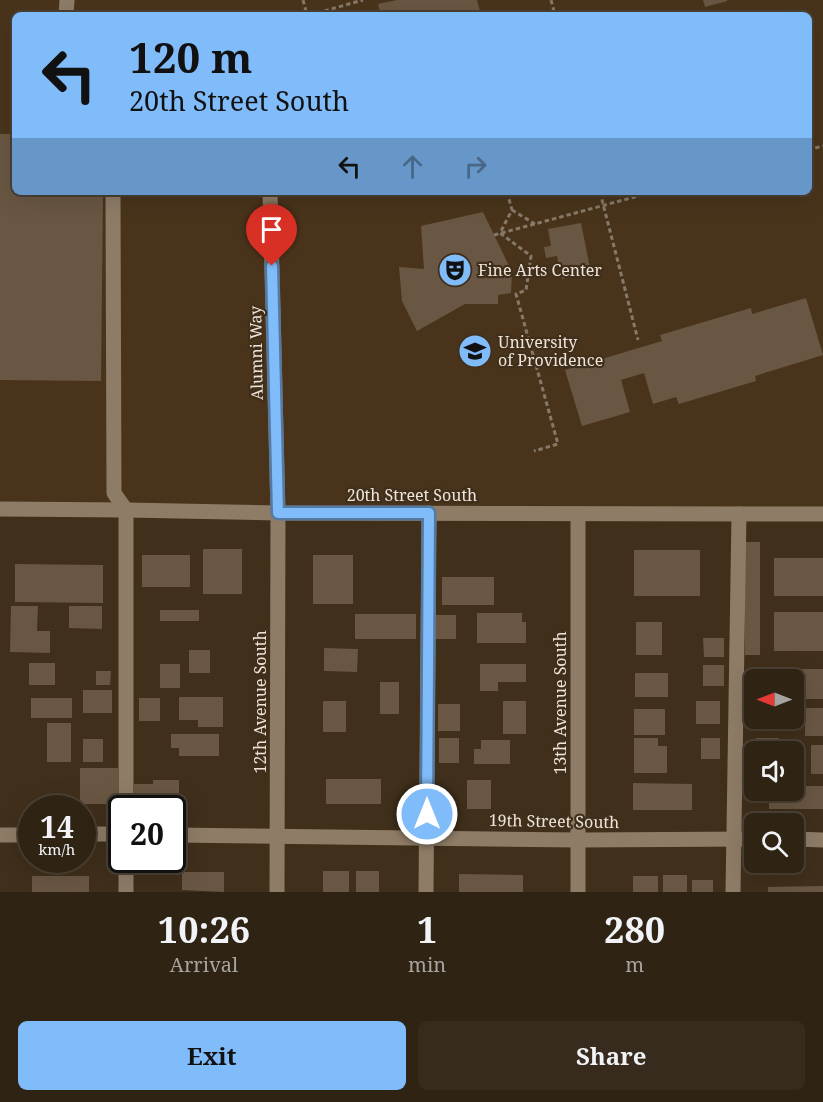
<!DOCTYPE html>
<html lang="en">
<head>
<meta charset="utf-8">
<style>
	:root { --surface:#2f2314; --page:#372b1d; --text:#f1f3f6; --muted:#a7a4a0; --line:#4a4034; --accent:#81bcfa }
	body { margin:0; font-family:"Noto Serif",serif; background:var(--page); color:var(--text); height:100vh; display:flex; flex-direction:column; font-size:22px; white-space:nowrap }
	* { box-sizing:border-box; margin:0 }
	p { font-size:20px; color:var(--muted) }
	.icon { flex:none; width:33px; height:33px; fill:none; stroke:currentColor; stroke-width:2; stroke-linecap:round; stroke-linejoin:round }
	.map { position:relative; height:892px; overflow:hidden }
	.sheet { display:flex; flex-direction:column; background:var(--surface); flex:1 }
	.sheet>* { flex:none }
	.hud { position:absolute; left:12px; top:12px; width:800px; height:183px; border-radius:9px; box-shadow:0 6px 24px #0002,0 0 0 2px var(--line); background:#81bcfa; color:#111; overflow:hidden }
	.needle { width:39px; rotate:270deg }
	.controls { position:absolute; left:744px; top:669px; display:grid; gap:12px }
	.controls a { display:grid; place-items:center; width:60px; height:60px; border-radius:9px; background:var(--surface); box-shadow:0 6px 24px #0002,0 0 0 2px var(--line); font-size:30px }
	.speed { position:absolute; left:18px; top:795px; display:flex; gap:12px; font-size:30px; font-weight:700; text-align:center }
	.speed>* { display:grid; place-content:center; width:78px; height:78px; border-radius:50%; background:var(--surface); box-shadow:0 6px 24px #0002,0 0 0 2px var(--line); line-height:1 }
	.speed small { font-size:15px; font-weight:400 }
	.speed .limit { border:3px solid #111; border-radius:9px; background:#fff; color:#111 }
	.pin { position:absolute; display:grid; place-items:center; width:51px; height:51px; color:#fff; margin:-62px -26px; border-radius:50% 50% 50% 0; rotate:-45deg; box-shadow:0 0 6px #0007 }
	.pin .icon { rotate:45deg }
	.me { position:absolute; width:66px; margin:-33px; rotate:0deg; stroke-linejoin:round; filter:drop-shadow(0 0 4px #0008) }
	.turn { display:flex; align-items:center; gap:21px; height:126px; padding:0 18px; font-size:27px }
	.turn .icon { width:78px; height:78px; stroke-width:2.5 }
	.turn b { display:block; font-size:42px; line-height:51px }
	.lanes { display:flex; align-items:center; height:57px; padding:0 18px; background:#0003; justify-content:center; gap:30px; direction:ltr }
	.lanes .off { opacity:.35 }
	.eta { display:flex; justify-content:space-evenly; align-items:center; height:102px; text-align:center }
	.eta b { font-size:36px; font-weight:700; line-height:42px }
	.primary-button { display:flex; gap:12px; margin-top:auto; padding:12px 18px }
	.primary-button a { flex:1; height:69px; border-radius:9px; background:var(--accent); color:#111; font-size:24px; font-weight:700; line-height:69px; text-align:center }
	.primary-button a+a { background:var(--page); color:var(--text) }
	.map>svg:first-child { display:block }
	.built { fill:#49341b; fill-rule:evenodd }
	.building { fill:#695743 }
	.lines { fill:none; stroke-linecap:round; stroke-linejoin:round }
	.path { stroke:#877969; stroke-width:3; stroke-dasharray:4.5 3; stroke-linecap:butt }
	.minor { stroke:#8e7c67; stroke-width:15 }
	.route-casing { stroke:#547aa2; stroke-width:15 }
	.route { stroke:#81bcfa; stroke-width:10 }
	.labels { text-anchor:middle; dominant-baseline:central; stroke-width:4.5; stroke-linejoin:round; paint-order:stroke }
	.poi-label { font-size:16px; fill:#efe4d9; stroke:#3f2f1b; text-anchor:start }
	.street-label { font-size:16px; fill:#efe4d9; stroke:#3f2f1b }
</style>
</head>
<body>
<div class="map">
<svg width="823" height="892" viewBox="0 0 823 892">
	<rect width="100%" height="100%" fill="#3f2f1b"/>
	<path class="built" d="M0,0H823V515L0,509ZM15,15H808V192H15Z"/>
	<g class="building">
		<polygon points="397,0 477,0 481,15 381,15 378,4"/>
		<polygon points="703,0 727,0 727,1 705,7"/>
		<polygon points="0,134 15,134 15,192 103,192 101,381 0,380"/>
		<polygon points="483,212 512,272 511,293 498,295 498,304 465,304 417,331 402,301 399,267 424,269 421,226"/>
		<polygon points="581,223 591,273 562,279 557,256 546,258 544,247 551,246 548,229"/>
		<polygon points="806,298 823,355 755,376 756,381 679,404 676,397 653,404 644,373 621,380 630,412 582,426 565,370 662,341 660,335 751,308 752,314"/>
		<rect x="745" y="542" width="15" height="113"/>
		<rect x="203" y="549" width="39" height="45"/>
		<rect x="634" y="550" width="66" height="46"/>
		<rect x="142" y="555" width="48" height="32"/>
		<rect x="313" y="555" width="40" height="49"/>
		<rect x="774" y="558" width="49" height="38"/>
		<polygon points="15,564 103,565 103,603 15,602"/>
		<rect x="442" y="577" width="52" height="28"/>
		<polygon points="11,606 38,606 37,631 50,631 50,653 10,652"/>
		<polygon points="69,606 102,606 102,629 69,628"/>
		<rect x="160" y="610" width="39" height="11"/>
		<rect x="774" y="612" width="49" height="39"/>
		<polygon points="477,613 522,613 522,622 526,622 526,643 477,643"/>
		<rect x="355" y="614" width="61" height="25"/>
		<rect x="434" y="615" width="22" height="24"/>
		<rect x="636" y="622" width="26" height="33"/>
		<polygon points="703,638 724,638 724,657 704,657"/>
		<polygon points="324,648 358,649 357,672 324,671"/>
		<rect x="189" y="650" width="21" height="23"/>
		<rect x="29" y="663" width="26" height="22"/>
		<rect x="160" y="664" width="20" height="24"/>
		<polygon points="480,664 526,664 526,682 498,682 498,691 480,691"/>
		<rect x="703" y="665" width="21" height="21"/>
		<rect x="798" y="669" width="25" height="30"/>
		<polygon points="96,671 111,671 110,685 96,685"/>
		<rect x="635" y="673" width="33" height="24"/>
		<polygon points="748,673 772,673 772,680 754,680 754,718 772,718 772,721 748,721"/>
		<rect x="380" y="682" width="19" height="32"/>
		<rect x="83" y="690" width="29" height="23"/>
		<polygon points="179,697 223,697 223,727 198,727 198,720 179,720"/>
		<rect x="31" y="698" width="41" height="20"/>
		<rect x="139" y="698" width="21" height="23"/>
		<rect x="323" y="701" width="23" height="31"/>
		<rect x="503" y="701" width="23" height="33"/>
		<rect x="696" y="701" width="24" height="23"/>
		<rect x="438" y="704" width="22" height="27"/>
		<rect x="805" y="708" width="18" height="28"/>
		<rect x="634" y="709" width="31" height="26"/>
		<rect x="47" y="723" width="24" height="39"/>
		<polygon points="171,734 219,734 219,756 179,756 179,748 171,748"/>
		<rect x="439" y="738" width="20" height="25"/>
		<polygon points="634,738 658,738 658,746 667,746 667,773 634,773"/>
		<rect x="701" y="738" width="19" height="21"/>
		<rect x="756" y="738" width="23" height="14"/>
		<rect x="83" y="739" width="20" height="23"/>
		<polygon points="481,740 510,740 510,764 474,764 474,749 481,749"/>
		<rect x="811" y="745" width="12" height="29"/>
		<rect x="80" y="768" width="38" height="36"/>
		<rect x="326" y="779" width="55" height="25"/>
		<polygon points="153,780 179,780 179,804 134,804 134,784 153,784"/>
		<rect x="467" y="780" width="24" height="29"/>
		<polygon points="633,783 692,784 692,810 633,810"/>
		<polygon points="794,786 823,786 823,809 769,809 769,790 794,790"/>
		<rect x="323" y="871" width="26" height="21"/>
		<rect x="356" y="871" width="23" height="21"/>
		<polygon points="182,872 224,872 224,892 182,890"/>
		<polygon points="459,874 523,875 523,892 459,892"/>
		<rect x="663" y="875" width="24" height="17"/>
		<rect x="32" y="876" width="57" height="16"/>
		<rect x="633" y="876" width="25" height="16"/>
		<rect x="692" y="880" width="21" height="12"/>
		<polygon points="823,886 823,892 768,892 768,887"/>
	</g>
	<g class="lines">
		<g class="path">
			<polyline points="303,0 307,15"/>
			<polyline points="551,0 555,15"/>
			<polyline points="310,15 363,0"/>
			<polyline points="808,150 823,146"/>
			<polyline points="507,192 512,210 500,233 531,256 526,290 516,294 558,444 534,451"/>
			<polyline points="600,192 638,340"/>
			<polyline points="512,210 535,224"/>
			<polyline points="494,235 653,192"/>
		</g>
		<g class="minor">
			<polyline points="66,15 67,0"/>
			<polyline points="113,192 114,493 126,510 126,808"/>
			<polyline points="270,192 278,513 277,892"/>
			<polyline points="0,509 126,510 278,513 823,514"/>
			<polyline points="82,834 122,834"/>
			<polyline points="0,835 32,835"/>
			<polyline points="172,835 578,840 754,839"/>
			<polyline points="794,839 823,840"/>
			<polyline points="126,892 126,860"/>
			<polyline points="426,892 429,513"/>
			<polyline points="578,892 578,514"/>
			<polyline points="733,892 739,514"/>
		</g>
	</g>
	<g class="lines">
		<g class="route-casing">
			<polyline id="route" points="272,266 278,513 429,513 427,814"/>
		</g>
		<use href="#route" class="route"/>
	</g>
	<defs>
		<g id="theatre-disc" transform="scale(1.725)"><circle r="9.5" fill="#81bcfa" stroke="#3f2f1b"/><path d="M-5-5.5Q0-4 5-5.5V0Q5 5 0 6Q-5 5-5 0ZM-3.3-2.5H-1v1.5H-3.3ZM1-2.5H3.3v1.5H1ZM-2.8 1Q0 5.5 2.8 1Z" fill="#111"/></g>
		<g id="university-disc" transform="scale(1.725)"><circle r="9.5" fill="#81bcfa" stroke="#3f2f1b"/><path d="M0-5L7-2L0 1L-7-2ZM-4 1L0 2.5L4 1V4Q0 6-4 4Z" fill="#111"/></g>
	</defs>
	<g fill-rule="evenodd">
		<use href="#theatre-disc" x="455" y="270"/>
		<use href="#university-disc" x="475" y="351"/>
	</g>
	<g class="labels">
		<g class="poi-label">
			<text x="478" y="270">Fine Arts Center</text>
			<text x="498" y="342">University<tspan x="498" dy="18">of Providence</tspan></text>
		</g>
		<g class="street-label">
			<text transform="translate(256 353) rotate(-91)">Alumni Way</text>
			<text x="412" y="495">20th Street South</text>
			<text transform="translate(260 702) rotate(-90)">12th Avenue South</text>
			<text transform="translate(560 703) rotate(-90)">13th Avenue South</text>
			<text transform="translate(554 821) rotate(1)">19th Street South</text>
		</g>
	</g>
</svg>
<div class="controls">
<a><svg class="needle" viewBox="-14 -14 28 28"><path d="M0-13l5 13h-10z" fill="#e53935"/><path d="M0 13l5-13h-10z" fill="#a7a4a0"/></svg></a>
<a><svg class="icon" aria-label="sound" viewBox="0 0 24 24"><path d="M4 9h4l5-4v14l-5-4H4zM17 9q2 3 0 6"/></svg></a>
<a><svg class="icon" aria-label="search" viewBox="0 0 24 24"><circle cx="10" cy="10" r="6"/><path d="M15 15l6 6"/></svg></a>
</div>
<div class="speed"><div>14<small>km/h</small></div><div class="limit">20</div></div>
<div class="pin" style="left:272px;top:266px;background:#d93025"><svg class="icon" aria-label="arrive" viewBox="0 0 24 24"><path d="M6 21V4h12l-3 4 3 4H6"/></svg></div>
<svg class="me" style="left:427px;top:814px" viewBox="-20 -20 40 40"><circle r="17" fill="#81bcfa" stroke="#fff" stroke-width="3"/><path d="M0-11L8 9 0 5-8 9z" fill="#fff"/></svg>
<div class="hud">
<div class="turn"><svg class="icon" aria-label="left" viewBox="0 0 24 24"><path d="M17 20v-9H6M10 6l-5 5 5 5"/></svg><div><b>120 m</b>20th Street South</div></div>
<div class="lanes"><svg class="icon" aria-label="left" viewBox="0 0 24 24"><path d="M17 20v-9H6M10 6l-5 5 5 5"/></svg><svg class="icon off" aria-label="ahead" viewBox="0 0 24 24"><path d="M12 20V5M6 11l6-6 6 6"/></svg><svg class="icon off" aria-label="right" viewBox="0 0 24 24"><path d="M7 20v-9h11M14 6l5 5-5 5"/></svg></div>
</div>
</div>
<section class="sheet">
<div class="eta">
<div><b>10:26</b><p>Arrival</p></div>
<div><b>1</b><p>min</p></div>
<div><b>280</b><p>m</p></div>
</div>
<div class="primary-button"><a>Exit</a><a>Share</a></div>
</section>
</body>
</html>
